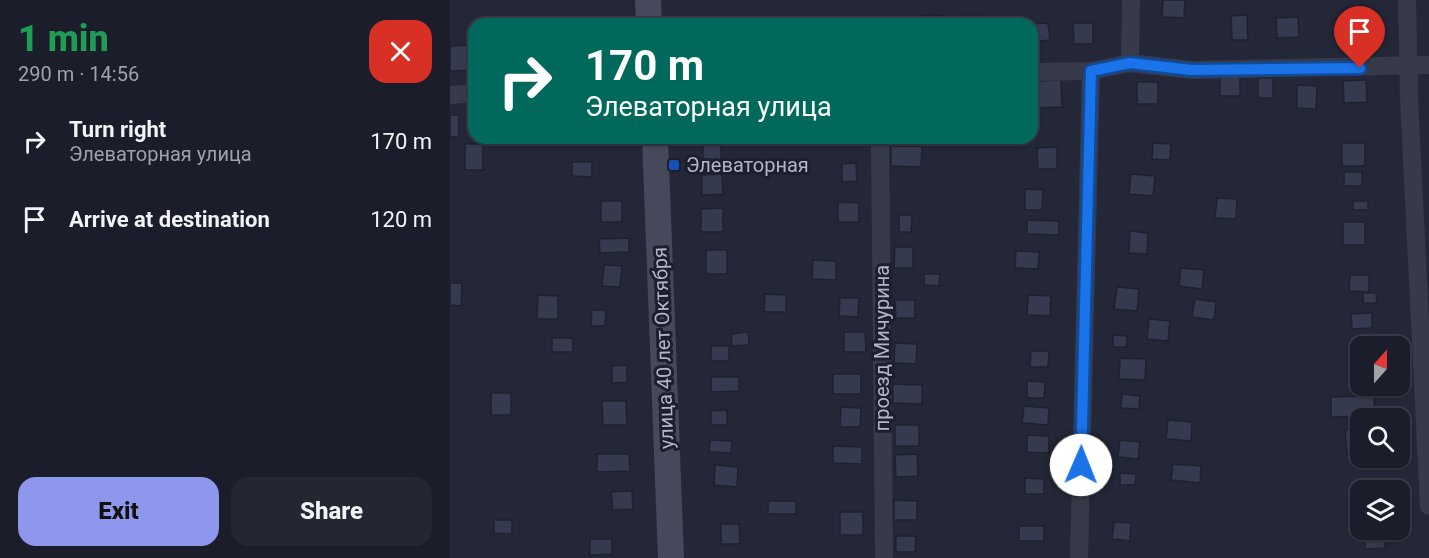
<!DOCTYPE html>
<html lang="en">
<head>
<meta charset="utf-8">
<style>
	:root { --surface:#1b1d2a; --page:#242632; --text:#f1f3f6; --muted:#a0a2a8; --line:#393b47; --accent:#8f97ed }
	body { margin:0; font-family:Roboto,sans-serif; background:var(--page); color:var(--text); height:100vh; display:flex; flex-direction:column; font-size:22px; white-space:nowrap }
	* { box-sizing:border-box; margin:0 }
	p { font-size:20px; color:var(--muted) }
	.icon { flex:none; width:33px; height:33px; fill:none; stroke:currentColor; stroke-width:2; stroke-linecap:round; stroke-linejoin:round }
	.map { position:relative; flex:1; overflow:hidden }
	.details { display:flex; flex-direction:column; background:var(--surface); width:450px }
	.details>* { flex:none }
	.banner { position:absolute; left:18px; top:18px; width:570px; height:126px; border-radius:18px; box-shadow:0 2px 4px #0004,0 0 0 2px var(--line); background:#00695c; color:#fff; overflow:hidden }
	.needle { width:39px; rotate:21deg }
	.fabs { position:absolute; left:900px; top:336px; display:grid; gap:12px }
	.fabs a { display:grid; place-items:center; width:60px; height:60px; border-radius:12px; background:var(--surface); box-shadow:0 2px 4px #0004,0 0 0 2px var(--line); font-size:30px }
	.pin { position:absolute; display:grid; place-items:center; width:51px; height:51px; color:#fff; margin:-62px -26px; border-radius:50% 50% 50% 0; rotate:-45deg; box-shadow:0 0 6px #0007 }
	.pin .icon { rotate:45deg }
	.me { position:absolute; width:66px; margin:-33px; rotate:1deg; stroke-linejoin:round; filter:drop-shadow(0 0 4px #0008) }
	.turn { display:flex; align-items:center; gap:21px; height:126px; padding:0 18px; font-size:27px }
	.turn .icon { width:78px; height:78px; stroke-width:2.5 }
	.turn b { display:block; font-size:42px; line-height:51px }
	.round { display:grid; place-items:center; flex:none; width:63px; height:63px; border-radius:18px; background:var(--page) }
	.overview { display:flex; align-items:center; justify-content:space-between; height:102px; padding:0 18px }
	h1 { font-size:36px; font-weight:800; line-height:45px; color:#1e9e55 }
	.cta { display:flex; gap:12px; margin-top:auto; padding:12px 18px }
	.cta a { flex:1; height:69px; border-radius:18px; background:var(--accent); color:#111; font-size:24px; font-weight:800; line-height:69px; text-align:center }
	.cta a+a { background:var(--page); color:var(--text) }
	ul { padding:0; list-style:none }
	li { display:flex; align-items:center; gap:18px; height:78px; padding:0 18px }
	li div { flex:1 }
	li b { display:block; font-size:22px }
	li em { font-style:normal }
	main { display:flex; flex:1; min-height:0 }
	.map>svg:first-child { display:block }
	.building { fill:#363a4f; stroke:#1f212f; stroke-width:1.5 }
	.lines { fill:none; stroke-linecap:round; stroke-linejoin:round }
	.street { stroke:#373a49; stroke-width:18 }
	.secondary { stroke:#46485b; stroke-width:26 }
	.route-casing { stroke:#114b97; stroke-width:15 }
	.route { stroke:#1a73e8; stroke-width:10 }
	.transit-dot { fill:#1a4fb4; stroke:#1d1f2d; stroke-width:2 }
	.labels { text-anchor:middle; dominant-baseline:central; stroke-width:6; stroke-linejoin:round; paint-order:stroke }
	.poi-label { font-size:20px; fill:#b3b4c5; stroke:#1d1f2d; text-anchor:start }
	.street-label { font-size:20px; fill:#b3b4c5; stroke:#1d1f2d }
</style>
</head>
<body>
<main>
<section class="details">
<div class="overview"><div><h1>1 min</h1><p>290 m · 14:56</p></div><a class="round" style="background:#d93025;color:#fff"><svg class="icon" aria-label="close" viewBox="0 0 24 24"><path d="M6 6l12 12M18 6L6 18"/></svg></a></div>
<ul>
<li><svg class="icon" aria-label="right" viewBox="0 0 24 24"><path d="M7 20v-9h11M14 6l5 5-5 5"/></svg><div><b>Turn right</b><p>Элеваторная улица</p></div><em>170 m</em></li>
<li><svg class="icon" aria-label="arrive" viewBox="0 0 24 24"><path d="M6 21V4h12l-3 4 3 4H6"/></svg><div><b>Arrive at destination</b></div><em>120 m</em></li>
</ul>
<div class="cta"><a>Exit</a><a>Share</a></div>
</section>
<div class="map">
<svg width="979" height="558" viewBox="0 0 979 558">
	<rect width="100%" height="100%" fill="#242738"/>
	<g class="building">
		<polygon points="713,0 735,0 734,18 712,17"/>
		<polygon points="494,15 494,24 469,24 469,16"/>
		<rect x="514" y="15" width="21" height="9"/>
		<polygon points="797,15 798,40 782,40 781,16"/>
		<polygon points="848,17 849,37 827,38 826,18"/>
		<polygon points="598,23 600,40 582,42 582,24 578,24"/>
		<polygon points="623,23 643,23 643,44 624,44"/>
		<polygon points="891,26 915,27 915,43 891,43"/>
		<polygon points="22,45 23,70 0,71 0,46"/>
		<rect x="770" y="76" width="20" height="20"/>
		<rect x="808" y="78" width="15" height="20"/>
		<polygon points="611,80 612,107 587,108 586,81"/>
		<polygon points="916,80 917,102 894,103 893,81"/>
		<rect x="687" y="82" width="21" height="22"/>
		<polygon points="847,85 867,86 866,109 847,108"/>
		<rect x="0" y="115" width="9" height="22"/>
		<polygon points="703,143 721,144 720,160 702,159"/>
		<rect x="892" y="143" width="23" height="23"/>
		<rect x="15" y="144" width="18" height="26"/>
		<rect x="253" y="144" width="18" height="16"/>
		<polygon points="441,146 472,146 471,167 441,166"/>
		<polygon points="607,147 607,169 588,169 587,148"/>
		<polygon points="122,162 142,162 142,177 122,176"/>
		<polygon points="406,163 407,181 392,182 392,164"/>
		<rect x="894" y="172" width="18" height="14"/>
		<polygon points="272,174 273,194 252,195 252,175"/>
		<polygon points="681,174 705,176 703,196 679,194"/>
		<polygon points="575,189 593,190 592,210 575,210"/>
		<polygon points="767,198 787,199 786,219 765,218"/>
		<rect x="151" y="201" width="21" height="21"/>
		<rect x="903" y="201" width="15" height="9"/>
		<polygon points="388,202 409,203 409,222 388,222"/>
		<polygon points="273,208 273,232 251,232 251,209"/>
		<polygon points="449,215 462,215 461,232 449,232"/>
		<polygon points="577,220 609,221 609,235 577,234"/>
		<rect x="893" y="222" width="22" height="23"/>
		<polygon points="680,231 698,233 697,254 679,253"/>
		<polygon points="179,238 179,252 150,253 149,239"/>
		<polygon points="445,247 463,247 463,268 444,268"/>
		<rect x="256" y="250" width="21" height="24"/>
		<polygon points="566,251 589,252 588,269 565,268"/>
		<polygon points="363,260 386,261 386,280 362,279"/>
		<polygon points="154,265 172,266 170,287 152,286"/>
		<polygon points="731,268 754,270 752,289 729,286"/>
		<polygon points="474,274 490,274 489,286 474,285"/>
		<polygon points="900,275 919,275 919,292 899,291"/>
		<polygon points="0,283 12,283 11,306 0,305"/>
		<polygon points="667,287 689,289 687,311 664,309"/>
		<polygon points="913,293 926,293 927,303 913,303"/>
		<polygon points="315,294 336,295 336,312 314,312"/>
		<polygon points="88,295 108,296 108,319 87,319"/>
		<polygon points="578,295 601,296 600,316 577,315"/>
		<polygon points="390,298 409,298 408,317 389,316"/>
		<polygon points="745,299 766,302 764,320 742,317"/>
		<polygon points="445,300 465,300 465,318 446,318"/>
		<polygon points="142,310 156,310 155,326 141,326"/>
		<polygon points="922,313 922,328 902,329 901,314"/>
		<polygon points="699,319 720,321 718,341 697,339"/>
		<polygon points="298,332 299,345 282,346 281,334"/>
		<polygon points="394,332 415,332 416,352 394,352"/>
		<polygon points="663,335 677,336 676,347 663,347"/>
		<rect x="102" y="338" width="21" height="14"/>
		<polygon points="445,343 467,344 466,364 444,363"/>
		<rect x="261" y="346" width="18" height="15"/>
		<polygon points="910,347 910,369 898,370 898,348"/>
		<polygon points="581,351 599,351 598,367 580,367"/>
		<polygon points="670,358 696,359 695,380 669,379"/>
		<polygon points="177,365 177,382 162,383 162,366"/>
		<rect x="383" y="374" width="28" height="20"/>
		<polygon points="261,377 289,377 289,391 261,392"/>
		<polygon points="577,381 595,382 594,398 577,398"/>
		<polygon points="443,384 472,385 472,404 443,403"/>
		<rect x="41" y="393" width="20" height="22"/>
		<polygon points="672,394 690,396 689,409 671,408"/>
		<polygon points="924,396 925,416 881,417 881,397"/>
		<polygon points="152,401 176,401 177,425 153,425"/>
		<polygon points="574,406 599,408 598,425 572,423"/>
		<polygon points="391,407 411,408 410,427 390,427"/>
		<polygon points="277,410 277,425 261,425 261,411"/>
		<polygon points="718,420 742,422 741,441 716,439"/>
		<rect x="445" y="425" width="24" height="21"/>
		<polygon points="910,429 910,454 897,454 895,430"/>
		<polygon points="577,435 599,436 599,453 577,452"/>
		<polygon points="260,440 282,441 281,453 259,452"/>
		<polygon points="670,440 690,442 688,459 668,457"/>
		<polygon points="383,446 412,447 412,464 383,463"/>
		<polygon points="147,454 179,454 180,471 147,472"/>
		<polygon points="467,454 468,476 446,477 445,455"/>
		<polygon points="723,464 751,466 750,483 721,480"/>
		<polygon points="265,465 288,467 287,487 264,485"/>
		<polygon points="670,473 686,474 685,485 670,485"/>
		<polygon points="575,478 594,479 594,494 575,494"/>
		<polygon points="182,491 183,509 163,510 161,492"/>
		<rect x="902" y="495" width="8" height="18"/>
		<polygon points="444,500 467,501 467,520 444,520"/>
		<rect x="318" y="501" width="28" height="13"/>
		<rect x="390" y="512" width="23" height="23"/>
		<polygon points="44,520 62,520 62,534 44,533"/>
		<polygon points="664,522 681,523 680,541 662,539"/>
		<polygon points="271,524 289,524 290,544 271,544"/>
		<rect x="569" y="526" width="25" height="15"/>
		<polygon points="935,531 935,548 915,549 915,532"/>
		<polygon points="446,536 466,536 465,552 446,552"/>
		<polygon points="140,539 162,539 162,554 140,555"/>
	</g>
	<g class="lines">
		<g class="street">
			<polyline points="957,0 959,97 979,506"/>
			<polyline points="680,63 681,0"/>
			<polyline points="582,72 641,71 680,63 742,70 979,65"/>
			<polyline points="0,95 24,93"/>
			<polyline points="430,138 434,558"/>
			<polyline points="629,558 641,71"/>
		</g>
		<g class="secondary">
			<polyline points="198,0 199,24"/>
			<polyline points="205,138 221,558"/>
		</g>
	</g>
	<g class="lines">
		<g class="route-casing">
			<polyline id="route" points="631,465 641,71 680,63 742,70 910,68"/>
		</g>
		<use href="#route" class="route"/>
	</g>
	<rect class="transit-dot" x="218" y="159" width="12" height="12" rx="3"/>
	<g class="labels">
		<g class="poi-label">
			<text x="236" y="165">Элеваторная</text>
		</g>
		<g class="street-label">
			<text transform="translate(213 348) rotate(-92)">улица 40 лет Октября</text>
			<text transform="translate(432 348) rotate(-90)">проезд Мичурина</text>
		</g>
	</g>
</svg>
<div class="fabs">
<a><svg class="needle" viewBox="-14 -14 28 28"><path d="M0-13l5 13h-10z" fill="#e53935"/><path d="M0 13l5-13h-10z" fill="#a0a2a8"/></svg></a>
<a><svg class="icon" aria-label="search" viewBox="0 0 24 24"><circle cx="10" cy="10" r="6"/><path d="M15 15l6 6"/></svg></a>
<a><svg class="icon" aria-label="layers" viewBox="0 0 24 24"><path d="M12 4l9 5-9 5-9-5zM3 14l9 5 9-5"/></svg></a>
</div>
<div class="pin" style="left:910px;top:68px;background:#d93025"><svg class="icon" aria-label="arrive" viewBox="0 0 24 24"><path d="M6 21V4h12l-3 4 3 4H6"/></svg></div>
<svg class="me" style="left:631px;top:465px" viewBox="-20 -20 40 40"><circle r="19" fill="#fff"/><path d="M0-13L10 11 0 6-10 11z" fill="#1a73e8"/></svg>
<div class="banner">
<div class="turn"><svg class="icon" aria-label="right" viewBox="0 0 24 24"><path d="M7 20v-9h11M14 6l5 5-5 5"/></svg><div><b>170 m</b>Элеваторная улица</div></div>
</div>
</div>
</main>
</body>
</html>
